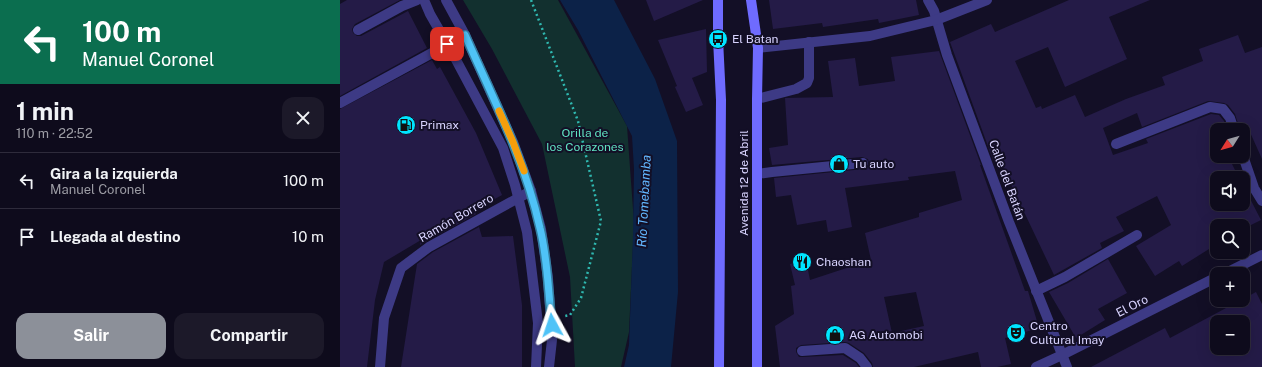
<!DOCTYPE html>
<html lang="es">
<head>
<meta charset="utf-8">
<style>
	:root { --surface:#0e0b1c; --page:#1c1929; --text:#f1f3f6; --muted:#9b9ba3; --line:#2e2b3b; --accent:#8c9099 }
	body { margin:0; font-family:"Public Sans",sans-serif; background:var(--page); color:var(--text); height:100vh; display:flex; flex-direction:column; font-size:15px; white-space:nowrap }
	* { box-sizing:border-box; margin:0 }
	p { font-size:13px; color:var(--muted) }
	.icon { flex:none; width:22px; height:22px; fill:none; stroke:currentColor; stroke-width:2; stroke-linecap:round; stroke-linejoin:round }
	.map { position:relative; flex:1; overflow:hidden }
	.panel { display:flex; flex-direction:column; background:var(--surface); width:340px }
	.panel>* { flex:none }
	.hud { background:#0b6e4f; color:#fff; overflow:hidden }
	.needle { width:26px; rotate:233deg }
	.controls { position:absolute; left:870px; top:123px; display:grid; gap:8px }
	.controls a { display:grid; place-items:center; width:40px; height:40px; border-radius:8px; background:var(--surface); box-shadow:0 4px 16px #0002,0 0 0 1px var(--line); font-size:20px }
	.pin { position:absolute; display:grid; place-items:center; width:34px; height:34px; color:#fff; margin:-17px; border-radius:8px; box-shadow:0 2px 6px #0006 }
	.me { position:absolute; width:44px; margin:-22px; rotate:355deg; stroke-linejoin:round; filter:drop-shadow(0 0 3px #0008) }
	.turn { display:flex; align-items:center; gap:14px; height:84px; padding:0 16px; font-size:18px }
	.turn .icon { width:52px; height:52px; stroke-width:2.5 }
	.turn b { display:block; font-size:28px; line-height:34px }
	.round { display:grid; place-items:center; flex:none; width:42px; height:42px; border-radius:12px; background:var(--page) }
	.overview { display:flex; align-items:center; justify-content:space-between; height:68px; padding:0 16px }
	h1 { font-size:24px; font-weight:700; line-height:30px }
	.action { display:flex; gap:8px; margin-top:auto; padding:8px 16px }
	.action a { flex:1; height:46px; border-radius:12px; background:var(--accent); color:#fff; font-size:16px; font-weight:700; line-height:46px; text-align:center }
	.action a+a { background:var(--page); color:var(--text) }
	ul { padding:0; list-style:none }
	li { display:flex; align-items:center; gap:12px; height:56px; padding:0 16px; border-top:1px solid var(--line) }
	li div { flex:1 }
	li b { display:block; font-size:15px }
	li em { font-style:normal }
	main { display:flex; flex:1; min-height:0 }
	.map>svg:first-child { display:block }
	.green { fill:#12302f }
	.water { fill:#0c2248 }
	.building { fill:#241b47; fill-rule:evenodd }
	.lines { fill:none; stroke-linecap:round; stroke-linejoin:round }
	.path { stroke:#2fb8b0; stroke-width:2.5; stroke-dasharray:2 3; stroke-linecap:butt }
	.service { stroke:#3d3a85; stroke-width:10 }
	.minor { stroke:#3d3a85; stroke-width:10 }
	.tertiary { stroke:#3d3a85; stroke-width:10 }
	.secondary { stroke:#6f6bff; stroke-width:10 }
	.route-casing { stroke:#337fa1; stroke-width:10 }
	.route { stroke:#4fc3f7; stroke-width:7 }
	.slow { stroke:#f59e0b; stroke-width:7 }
	.labels { text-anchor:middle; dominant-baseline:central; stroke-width:4; stroke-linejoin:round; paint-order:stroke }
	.poi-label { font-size:12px; fill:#d9d4ff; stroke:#130f26; text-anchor:start }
	.park-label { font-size:12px; fill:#5fe0c0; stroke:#130f26 }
	.street-label { font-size:12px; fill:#d9d4ff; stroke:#130f26 }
	.water-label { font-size:13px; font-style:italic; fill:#62b6ff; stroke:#130f26 }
</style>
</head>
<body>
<main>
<section class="panel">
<div class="hud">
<div class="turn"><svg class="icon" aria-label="left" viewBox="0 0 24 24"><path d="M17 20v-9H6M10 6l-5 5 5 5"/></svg><div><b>100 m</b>Manuel Coronel</div></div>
</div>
<div class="overview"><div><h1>1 min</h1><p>110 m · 22:52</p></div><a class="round"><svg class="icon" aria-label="close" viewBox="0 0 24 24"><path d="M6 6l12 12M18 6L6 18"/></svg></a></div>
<ul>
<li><svg class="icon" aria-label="left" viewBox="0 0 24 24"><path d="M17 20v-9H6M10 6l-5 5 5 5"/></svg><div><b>Gira a la izquierda</b><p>Manuel Coronel</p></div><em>100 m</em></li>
<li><svg class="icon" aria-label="arrive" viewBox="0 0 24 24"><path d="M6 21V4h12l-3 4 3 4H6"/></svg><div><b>Llegada al destino</b></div><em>10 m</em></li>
</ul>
<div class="action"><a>Salir</a><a>Compartir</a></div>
</section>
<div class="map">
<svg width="922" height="367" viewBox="0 0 922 367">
	<rect width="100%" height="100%" fill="#130f26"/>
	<polygon class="green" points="123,0 218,0 287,126 294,223 289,332 281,367 235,367 230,277 202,144 152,49"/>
	<polygon class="water" points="220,0 274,0 315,79 337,141 338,292 331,367 284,367 289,345 293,236 294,169 292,136 238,30"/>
	<g class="building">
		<polygon points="7,0 60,0 15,24 12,29 13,33 17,36 21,36 68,11 87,48 0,96 0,4"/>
		<polygon points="306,0 363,0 314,21"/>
		<polygon points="429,0 576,0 579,15 539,23 538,19 483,27 482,23 433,29"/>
		<polygon points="729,0 810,0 769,17 787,59 725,87 708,47 675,61 696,108 701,106 702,109 735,95 745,117 786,99 825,85 822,77 863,61 859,49 898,35 905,53 922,47 922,159 909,130 900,130 895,114 888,105 884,103 868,101 802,127 797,113 763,128 773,155 808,143 806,139 871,114 879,115 884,121 887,130 875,130 877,134 877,156 888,156 899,178 877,178 877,204 903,204 903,185 921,220 903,229 903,226 877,226 877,244 842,266 839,261 815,276 796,246 831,225 817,196 776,217 784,231 760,243 762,248 714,275 658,157 653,160 610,42 651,24 655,32"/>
		<polygon points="366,29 367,72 352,78 363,105 346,112 335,87 337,86 318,40"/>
		<path d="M599,51L641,165H640L685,291H688L699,328L665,338L671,364L657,367H641L638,352L574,367H533L532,363L524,353L509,343L505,342L461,345L456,348V352L459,357H462L503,355L516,363L519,367H440L435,326L454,314L451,286L455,285L450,264L466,260L470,280L531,260L525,233L579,217V213L622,200L615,171L568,177L569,180L505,188L512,227L488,232L486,220L457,225L451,195L436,197L434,178L524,169L527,168L529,163L528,159L522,157L432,165L429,148L448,145L445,98L493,97L488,61L515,58L519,86L555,81L551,57ZM576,292L584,326L552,333L544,297Z"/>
		<polygon points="92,60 97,69 100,67 136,133 162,195 135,210 136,214 80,245 81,240 44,262 35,300 27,367 0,367 0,109"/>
		<polygon points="139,227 142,237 173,236 182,305 182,367 61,367 77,264 93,252"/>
		<polygon points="768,259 787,293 758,309 765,320 736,338 709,292 728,283"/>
		<path d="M916,292L922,304V367H751L825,328L830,338L901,300H903V299ZM877,322H903V348H877Z"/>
	</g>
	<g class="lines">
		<polyline class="path" points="191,0 238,121 261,221 241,298 230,315 225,316"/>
		<g class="service">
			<polyline points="18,30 62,6 77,0"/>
			<polyline points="417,99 456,89 467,83 469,78 469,42"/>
			<polyline points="417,174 432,172 523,163"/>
			<polyline points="462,351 505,348 520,358 527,367"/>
		</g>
		<g class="minor">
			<polyline points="588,0 594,11 607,55 669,222 727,367"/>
			<polyline points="418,48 530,36 596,20 647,0"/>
			<polyline points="0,103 125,35"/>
			<polyline points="776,144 870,107 883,109 890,118 894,130"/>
			<polyline points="903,156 914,188 922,201"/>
			<polyline points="884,274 922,255"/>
			<polyline points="696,291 725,277 797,235"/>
			<polyline points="40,367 44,318 61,268 89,247 191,191"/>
			<polyline points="696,367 722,355 877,277"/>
		</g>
		<g class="tertiary">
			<polyline points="84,0 90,14 114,56 163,148 175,185 187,232 198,323 196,367"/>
			<polyline points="106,0 125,35 173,142 191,191 201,229 208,278 212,340 209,367"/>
		</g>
		<g class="secondary">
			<polyline points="378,0 378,39 381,100 379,367"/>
			<polyline points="411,0 418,48 417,99 417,367"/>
		</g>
	</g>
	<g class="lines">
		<g class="route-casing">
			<path id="route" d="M107,44L125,35C153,98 185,160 200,228C208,260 208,292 212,325"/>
		</g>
		<use href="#route" class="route"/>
		<polyline class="slow" points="159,111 173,142 184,171"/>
	</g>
	<defs>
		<g id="bus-disc" transform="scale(1)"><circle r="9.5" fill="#00e5ff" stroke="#130f26"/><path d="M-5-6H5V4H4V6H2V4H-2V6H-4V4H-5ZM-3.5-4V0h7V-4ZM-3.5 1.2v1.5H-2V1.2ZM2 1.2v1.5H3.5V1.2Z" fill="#111"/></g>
		<g id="fuel-disc" transform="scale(1)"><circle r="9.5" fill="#00e5ff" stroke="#130f26"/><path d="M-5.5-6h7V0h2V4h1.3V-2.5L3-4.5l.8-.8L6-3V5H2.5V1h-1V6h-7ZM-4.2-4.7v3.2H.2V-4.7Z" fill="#111"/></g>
		<g id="shop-disc" transform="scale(1)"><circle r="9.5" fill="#00e5ff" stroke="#130f26"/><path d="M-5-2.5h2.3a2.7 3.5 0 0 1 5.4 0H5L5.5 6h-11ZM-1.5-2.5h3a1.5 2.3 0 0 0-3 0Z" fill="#111"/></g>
		<g id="restaurant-disc" transform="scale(1)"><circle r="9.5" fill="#00e5ff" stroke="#130f26"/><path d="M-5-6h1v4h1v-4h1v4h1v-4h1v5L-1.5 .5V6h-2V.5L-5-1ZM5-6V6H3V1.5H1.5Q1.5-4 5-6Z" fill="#111"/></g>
		<g id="theatre-disc" transform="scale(1)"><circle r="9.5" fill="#00e5ff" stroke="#130f26"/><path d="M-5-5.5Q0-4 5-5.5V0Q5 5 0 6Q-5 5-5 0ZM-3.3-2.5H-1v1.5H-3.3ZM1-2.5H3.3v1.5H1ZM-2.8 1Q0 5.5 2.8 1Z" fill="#111"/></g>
	</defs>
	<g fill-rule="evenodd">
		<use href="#bus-disc" x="378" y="39"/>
		<use href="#fuel-disc" x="66" y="125"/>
		<use href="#shop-disc" x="499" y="164"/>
		<use href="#restaurant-disc" x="462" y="262"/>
		<use href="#theatre-disc" x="676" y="333"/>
		<use href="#shop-disc" x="495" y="335"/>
	</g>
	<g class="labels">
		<g class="poi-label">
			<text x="392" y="39">El Batan</text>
			<text x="80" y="125">Primax</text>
			<text x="513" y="164">Tu auto</text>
			<text x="476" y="262">Chaoshan</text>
			<text x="690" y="326">Centro<tspan x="690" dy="14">Cultural Imay</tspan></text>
			<text x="509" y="335">AG Automobi</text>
		</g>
		<g class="park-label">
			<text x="245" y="133">Orilla de<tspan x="245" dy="14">los Corazones</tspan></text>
		</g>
		<g class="street-label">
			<text transform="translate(667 180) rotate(70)">Calle del Batán</text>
			<text transform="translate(404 183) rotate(-90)">Avenida 12 de Abril</text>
			<text transform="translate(116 218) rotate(-30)">Ramón Borrero</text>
			<text transform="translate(792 306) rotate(-27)">El Oro</text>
		</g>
		<g class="water-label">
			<text transform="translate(304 201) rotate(-87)">Río Tomebamba</text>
		</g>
	</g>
</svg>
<div class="controls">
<a><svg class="needle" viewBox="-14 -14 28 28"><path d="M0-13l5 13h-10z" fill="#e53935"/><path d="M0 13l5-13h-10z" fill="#9b9ba3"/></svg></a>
<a><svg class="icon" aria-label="sound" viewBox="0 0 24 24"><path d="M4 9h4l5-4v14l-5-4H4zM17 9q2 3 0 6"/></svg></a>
<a><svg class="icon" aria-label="search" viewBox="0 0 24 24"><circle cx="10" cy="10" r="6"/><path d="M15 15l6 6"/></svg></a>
<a>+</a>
<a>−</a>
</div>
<div class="pin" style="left:107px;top:44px;background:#d93025"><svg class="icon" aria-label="arrive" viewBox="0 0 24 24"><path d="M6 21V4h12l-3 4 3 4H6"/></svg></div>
<svg class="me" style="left:212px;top:325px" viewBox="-20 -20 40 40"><path d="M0-17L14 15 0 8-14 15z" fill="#4fc3f7" stroke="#fff" stroke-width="4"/></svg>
</div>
</main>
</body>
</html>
